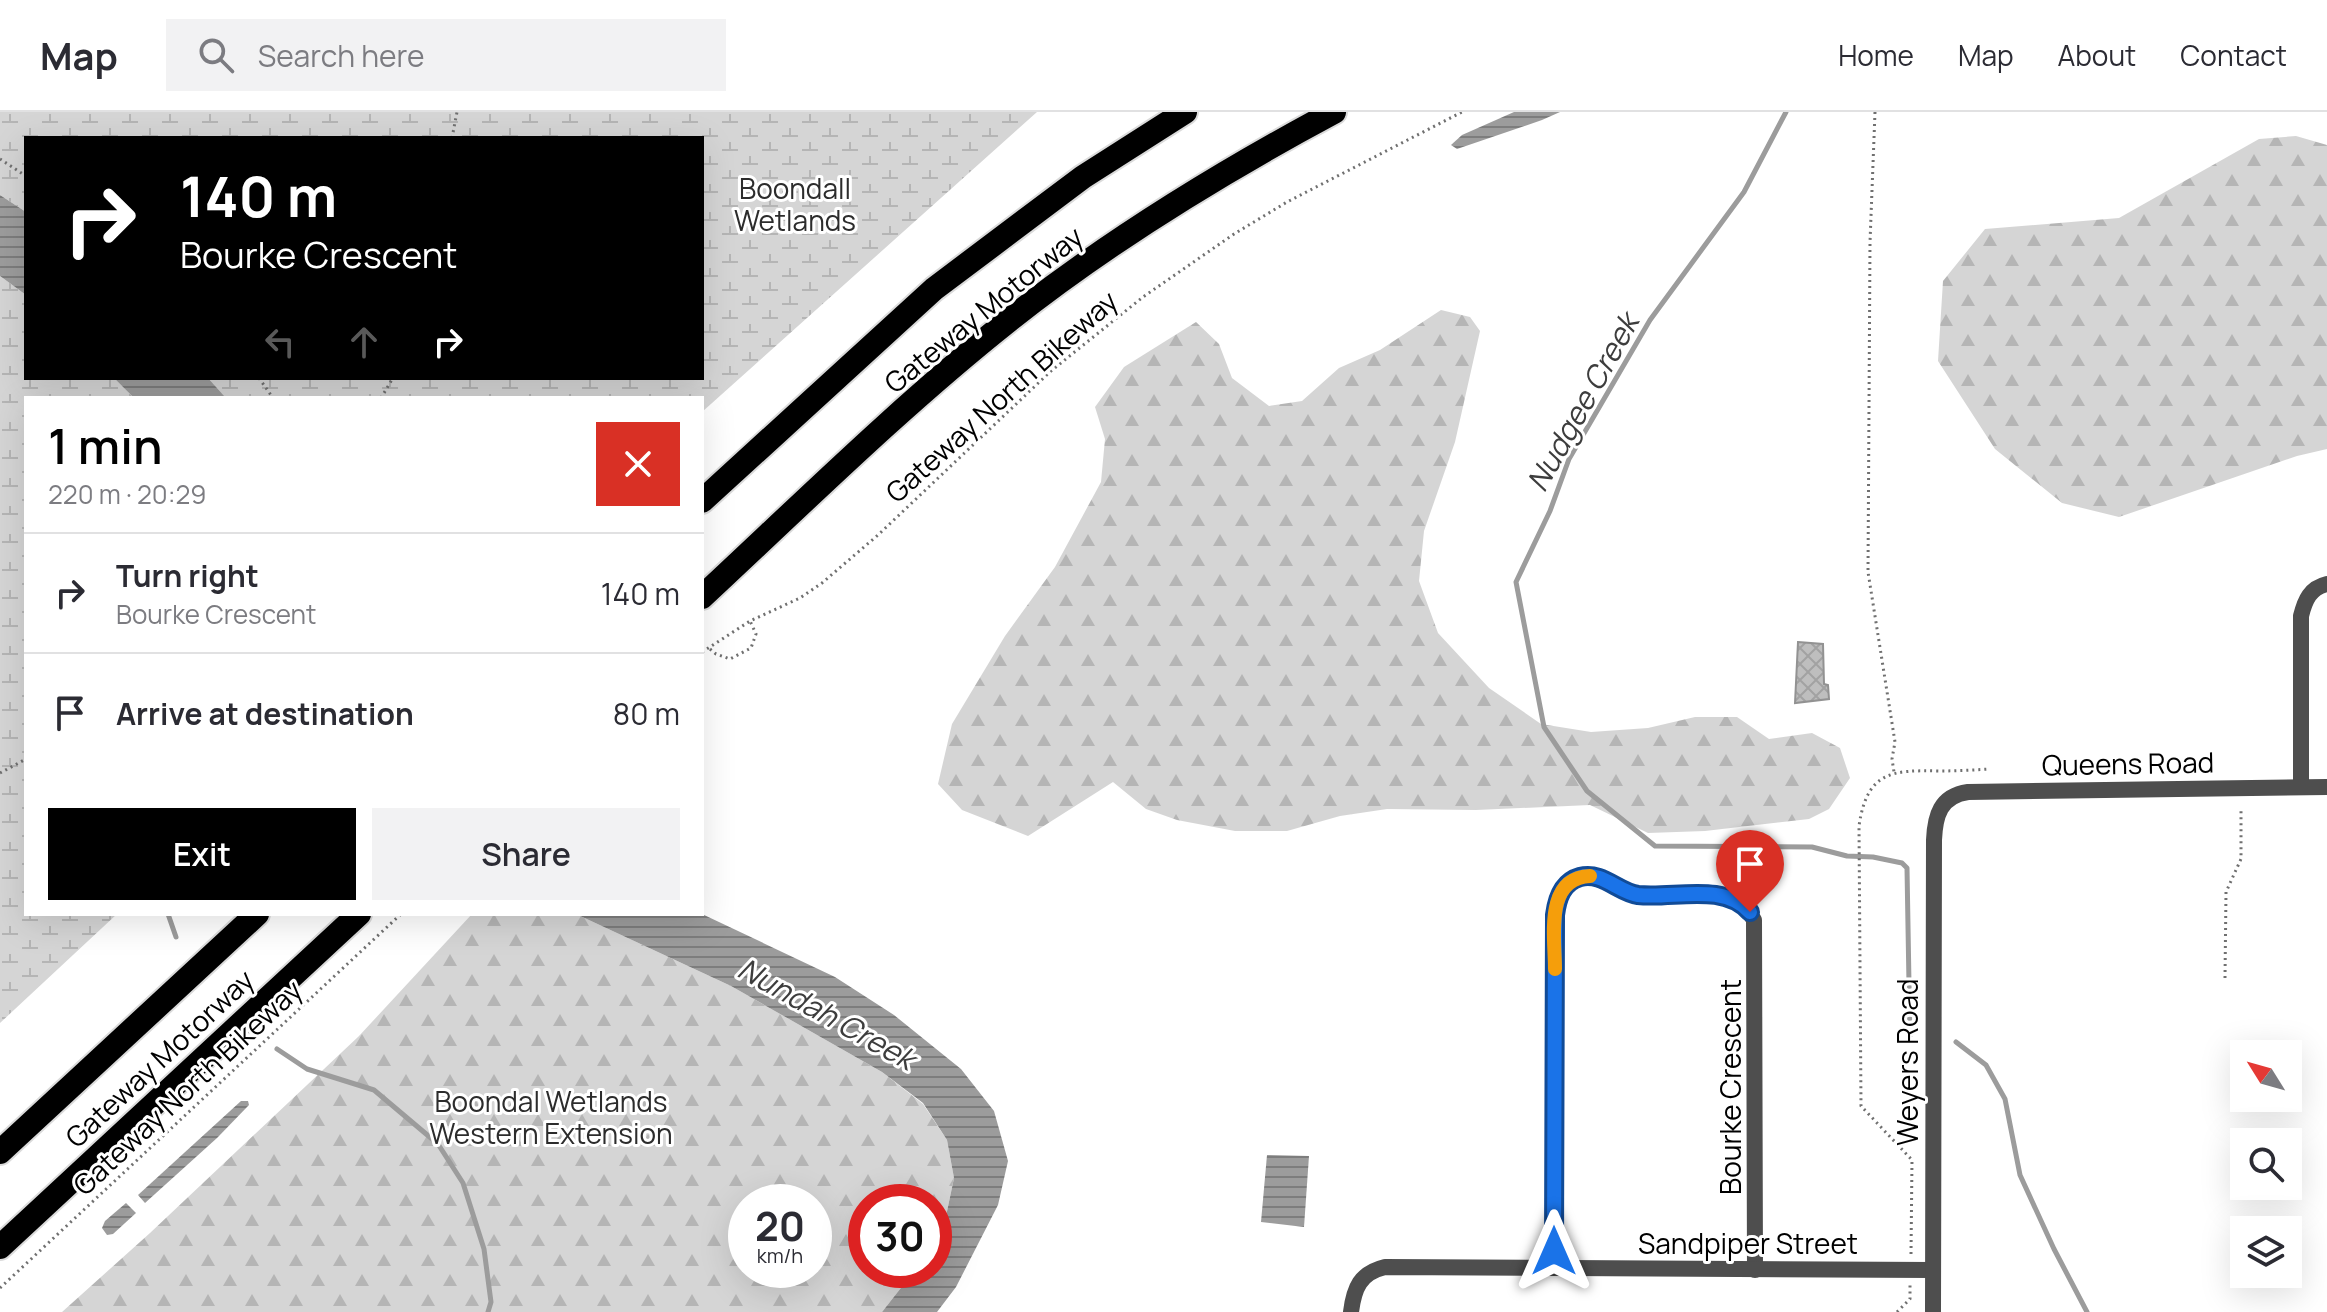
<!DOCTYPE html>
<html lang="en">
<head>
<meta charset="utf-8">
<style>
	:root { --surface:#fff; --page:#f2f2f3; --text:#2b2b33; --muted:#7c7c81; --line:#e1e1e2; --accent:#000 }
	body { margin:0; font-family:Manrope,sans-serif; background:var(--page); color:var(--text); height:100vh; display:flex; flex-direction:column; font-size:30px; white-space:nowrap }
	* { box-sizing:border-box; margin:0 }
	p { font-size:26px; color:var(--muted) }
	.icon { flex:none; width:44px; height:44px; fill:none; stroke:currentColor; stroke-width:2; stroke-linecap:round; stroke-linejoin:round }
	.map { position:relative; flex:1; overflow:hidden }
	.details { position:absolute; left:24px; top:284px; width:680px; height:520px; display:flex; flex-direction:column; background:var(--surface); border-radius:0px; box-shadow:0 8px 32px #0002 }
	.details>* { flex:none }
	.top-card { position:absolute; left:24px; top:24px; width:680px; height:244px; border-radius:0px; box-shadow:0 8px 32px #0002; background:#000; color:#fff; overflow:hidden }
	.needle { width:52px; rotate:307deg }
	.tools { position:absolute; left:2230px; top:928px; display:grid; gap:16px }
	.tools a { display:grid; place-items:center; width:72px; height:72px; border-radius:0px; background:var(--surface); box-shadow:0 8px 32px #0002; font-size:40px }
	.speed { position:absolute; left:728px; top:1072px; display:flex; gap:16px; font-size:40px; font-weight:700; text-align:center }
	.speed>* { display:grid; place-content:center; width:104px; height:104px; border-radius:50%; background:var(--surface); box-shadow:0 8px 32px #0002; line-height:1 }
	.speed small { font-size:20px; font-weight:400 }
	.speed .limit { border:12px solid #d22; background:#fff; color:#111 }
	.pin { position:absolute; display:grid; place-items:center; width:68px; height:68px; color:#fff; margin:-82px -34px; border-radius:50% 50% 50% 0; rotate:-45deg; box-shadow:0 0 8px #0007 }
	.pin .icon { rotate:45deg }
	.me { position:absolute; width:88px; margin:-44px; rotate:0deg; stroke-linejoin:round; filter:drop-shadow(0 0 6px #0008) }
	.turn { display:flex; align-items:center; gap:28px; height:168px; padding:0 24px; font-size:36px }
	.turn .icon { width:104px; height:104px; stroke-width:2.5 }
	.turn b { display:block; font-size:56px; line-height:68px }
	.lanes { display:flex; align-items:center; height:76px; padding:0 24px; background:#0003; justify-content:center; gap:40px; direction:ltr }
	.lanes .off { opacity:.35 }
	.round { display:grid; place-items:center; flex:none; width:84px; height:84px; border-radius:0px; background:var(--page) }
	.headline { display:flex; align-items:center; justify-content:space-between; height:136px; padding:0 24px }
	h1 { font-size:48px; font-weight:600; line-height:60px; color:var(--accent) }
	.button { display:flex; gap:16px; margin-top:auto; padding:16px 24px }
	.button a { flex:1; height:92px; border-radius:0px; background:var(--accent); color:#fff; font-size:32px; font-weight:600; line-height:92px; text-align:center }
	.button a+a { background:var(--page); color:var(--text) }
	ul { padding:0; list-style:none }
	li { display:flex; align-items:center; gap:24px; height:120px; padding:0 24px; border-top:2px solid var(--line) }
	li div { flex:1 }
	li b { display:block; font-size:30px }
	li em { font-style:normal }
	header { display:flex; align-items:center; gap:48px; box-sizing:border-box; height:112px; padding:0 40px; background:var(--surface); border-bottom:2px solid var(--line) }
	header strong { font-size:38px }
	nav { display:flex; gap:44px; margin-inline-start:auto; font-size:28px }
	.search { width:560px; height:72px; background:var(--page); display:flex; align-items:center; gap:20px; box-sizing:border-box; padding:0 28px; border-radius:0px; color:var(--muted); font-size:30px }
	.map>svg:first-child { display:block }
	.forest { fill:url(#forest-firs); fill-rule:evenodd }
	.wetland { fill:url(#wetland-marsh) }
	.water { fill:url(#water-rules) }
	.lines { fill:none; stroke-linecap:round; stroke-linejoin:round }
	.stream { stroke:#9c9c9c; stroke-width:5 }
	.building { fill:url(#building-cross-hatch); stroke:#929292; stroke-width:2 }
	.highway-casing { stroke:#dbdbdb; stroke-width:28 }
	.path { stroke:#707070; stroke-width:3; stroke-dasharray:2 4; stroke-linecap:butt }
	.street { stroke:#4e4e4e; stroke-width:16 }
	.highway { stroke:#000; stroke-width:24 }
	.route-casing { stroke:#114b97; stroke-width:20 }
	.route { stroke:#1a73e8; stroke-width:14 }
	.slow { stroke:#f59e0b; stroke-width:14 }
	.labels { text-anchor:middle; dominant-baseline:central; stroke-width:6; stroke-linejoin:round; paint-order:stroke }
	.park-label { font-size:28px; fill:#2c2c2c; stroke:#fff }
	.street-label { font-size:28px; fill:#000; stroke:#fff }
	.water-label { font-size:30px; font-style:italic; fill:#3d3d3d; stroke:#fff }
</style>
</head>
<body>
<header>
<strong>Map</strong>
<div class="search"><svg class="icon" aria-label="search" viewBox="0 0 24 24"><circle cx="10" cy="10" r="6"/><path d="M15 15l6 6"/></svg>Search here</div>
<nav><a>Home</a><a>Map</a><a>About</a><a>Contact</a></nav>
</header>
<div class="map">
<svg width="2327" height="1200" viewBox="0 0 2327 1200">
	<defs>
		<pattern id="forest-firs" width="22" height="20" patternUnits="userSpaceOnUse" patternTransform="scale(2)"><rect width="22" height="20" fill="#d5d5d5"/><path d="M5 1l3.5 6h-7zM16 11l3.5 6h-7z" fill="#b5b5b5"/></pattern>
		<pattern id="wetland-marsh" width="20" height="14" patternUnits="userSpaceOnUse" patternTransform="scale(2)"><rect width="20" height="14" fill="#d5d5d5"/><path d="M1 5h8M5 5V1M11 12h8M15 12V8" fill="none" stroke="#b5b5b5"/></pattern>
		<pattern id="water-rules" width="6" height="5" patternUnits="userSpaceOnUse" patternTransform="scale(2)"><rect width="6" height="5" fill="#9c9c9c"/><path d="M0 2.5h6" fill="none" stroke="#7d7d7d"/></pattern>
		<pattern id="building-cross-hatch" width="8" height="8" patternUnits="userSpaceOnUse" patternTransform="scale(2)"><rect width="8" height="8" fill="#bebebe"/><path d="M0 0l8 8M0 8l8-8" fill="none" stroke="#a2a2a2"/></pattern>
	</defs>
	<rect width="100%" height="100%" fill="#fff"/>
	<g class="forest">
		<polygon points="2296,24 2327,33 2327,337 2297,344 2119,405 2062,391 1995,337 1938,249 1943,169 1985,117 2119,106 2259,27"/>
		<polygon points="1441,198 1470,205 1480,219 1455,330 1424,419 1419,469 1438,521 1489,576 1541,612 1591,620 1648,616 1695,605 1737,605 1769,627 1812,621 1840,636 1850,666 1829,697 1809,707 1705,719 1648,721 1590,693 1476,698 1387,697 1340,704 1287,719 1235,719 1177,708 1146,697 1113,670 1028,724 962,698 938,672 952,612 1005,524 1055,455 1101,370 1105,327 1095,295 1124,255 1196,210 1219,232 1232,266 1269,294 1302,289 1339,256 1380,238"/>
		<path d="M472,802H576L731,874L882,960L923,992L947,1028L954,1066L945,1109L934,1127V1090H866V1158H915L882,1200H62L150,1121L359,924ZM746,1090H814V1158H746Z"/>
	</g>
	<g class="wetland">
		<polygon points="0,0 1037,0 702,300 702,286 226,286 208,266 702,266 702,26 26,26 26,100 0,83"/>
		<polygon points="0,164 26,183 26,266 114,266 134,286 26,286 26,802 117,802 0,911"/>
	</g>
	<g class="water">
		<polygon points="1514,0 1560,0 1542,8 1457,37 1451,33 1462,23"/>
		<polygon points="0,83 26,100 26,183 0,164"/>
		<polygon points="114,266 208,266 226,286 134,286"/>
		<polygon points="576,802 702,802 835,865 894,903 961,957 994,999 1008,1049 998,1093 956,1175 937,1200 882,1200 915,1158 934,1158 934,1127 945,1109 954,1066 947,1028 923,991 882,960 731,874"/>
		<polygon points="241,989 248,989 249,993 217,1026 145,1091 138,1083"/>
		<polygon points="1267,1043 1309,1044 1304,1115 1261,1110"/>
		<polygon points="126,1091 136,1101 113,1122 107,1123 102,1116 105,1109"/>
	</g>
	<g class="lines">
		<g class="stream">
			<polyline points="1786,0 1744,80 1650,208 1569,347 1550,399 1516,470 1544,615 1587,679 1655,734 1812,735 1847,744 1873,745 1902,751 1907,756 1910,930"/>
			<polyline points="168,802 176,825"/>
			<polyline points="1956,930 1986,953 2005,987 2020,1063 2054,1137 2087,1200"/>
			<polyline points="277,937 307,957 374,978 438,1032 463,1071 484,1137 491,1190 488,1200"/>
		</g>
	</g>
	<polygon class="building" points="1798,530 1823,532 1824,572 1828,573 1829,587 1795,591"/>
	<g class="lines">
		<g class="highway-casing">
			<g id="highway">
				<polyline points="702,389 934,177 1083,65 1185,0"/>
				<path d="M702,485C803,391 901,294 1008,209C1110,128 1220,61 1334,0"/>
				<polyline points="0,1040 257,802"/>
				<polyline points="0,1135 359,802"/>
			</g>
		</g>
		<g class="path">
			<polyline points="1875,0 1870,130 1868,460 1895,630 1892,647 1894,660"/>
			<polyline points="452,26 457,0"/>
			<polyline points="0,47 26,64"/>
			<polyline points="259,266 273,286"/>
			<polyline points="381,286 393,266"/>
			<polyline points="710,537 716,542 730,547 751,536 756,522 750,509"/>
			<polyline points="702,540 750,509 800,486 822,471 878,423 1051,259 1143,185 1234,122 1287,90 1462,0"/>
			<polyline points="0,661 26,647"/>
			<polyline points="2225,866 2226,780 2241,747 2241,697"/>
			<path d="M1911,1142L1912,1048L1861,994L1859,714C1867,659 1892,658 1939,659C1956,659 1973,658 1990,657"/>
			<polyline points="0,1176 401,802"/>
			<polyline points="1897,1200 1910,1187 1910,1173"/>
		</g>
		<g class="street">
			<path d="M2301,675V504C2305,488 2310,476 2327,472"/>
			<path d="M1554,1156L1555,803C1557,786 1562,770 1581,765C1601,760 1615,778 1633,782C1663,788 1697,777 1727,784C1740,788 1748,797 1754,808L1755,1158"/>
			<path d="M1351,1200C1354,1176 1360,1161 1385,1155L1932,1158"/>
			<path d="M1933,1200L1934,728C1935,704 1940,684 1968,680L2327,675"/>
		</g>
		<use href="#highway" class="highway"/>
	</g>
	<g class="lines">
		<g class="route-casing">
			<path id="route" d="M1554,1139L1555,803C1557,787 1562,770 1580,765C1602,759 1618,780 1638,783C1674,787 1723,770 1750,800"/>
		</g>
		<use href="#route" class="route"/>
		<path class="slow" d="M1555,857C1555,825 1544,766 1590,764"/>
	</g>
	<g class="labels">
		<g class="park-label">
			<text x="795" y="76">Boondall<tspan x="795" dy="32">Wetlands</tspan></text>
			<text x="551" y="989">Boondal Wetlands<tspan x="551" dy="32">Western Extension</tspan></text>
		</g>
		<g class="street-label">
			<text transform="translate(983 197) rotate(-39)">Gateway Motorway</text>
			<text transform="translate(1001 284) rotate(-42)">Gateway North Bikeway</text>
			<text transform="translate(2128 651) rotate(-1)">Queens Road</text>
			<text transform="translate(159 946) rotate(-43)">Gateway Motorway</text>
			<text transform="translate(1907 950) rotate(-90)">Weyers Road</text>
			<text transform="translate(187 975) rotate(-43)">Gateway North Bikeway</text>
			<text transform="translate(1730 975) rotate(-90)">Bourke Crescent</text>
			<text x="1748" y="1131">Sandpiper Street</text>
		</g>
		<g class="water-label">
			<text transform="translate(1582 290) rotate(-61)">Nudgee Creek</text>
			<text transform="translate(827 901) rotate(29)">Nundah Creek</text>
		</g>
	</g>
</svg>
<div class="tools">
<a><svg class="needle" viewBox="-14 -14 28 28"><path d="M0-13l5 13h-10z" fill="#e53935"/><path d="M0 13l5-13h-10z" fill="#7c7c81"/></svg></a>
<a><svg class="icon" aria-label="search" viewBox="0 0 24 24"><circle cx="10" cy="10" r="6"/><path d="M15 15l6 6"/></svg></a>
<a><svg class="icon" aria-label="layers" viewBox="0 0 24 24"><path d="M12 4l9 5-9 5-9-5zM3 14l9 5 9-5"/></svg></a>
</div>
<div class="speed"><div>20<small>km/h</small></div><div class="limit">30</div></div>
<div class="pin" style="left:1750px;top:800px;background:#d93025"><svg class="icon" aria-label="arrive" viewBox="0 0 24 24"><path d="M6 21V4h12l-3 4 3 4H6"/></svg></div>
<svg class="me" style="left:1554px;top:1139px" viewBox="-20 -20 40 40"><path d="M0-17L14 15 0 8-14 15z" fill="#1a73e8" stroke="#fff" stroke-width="4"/></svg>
<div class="top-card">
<div class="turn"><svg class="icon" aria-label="right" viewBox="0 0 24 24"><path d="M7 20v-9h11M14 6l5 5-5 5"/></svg><div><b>140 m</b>Bourke Crescent</div></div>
<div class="lanes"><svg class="icon off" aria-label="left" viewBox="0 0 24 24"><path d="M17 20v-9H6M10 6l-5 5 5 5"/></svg><svg class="icon off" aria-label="ahead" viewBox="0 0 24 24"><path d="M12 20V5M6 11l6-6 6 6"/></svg><svg class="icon" aria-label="right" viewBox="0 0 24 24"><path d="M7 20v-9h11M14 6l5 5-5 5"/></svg></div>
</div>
<section class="details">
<div class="headline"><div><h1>1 min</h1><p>220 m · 20:29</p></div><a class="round" style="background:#d93025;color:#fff"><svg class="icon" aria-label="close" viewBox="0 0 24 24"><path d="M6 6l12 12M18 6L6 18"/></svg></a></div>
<ul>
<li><svg class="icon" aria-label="right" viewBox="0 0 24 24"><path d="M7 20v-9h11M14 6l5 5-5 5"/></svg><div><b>Turn right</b><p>Bourke Crescent</p></div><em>140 m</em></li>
<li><svg class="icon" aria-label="arrive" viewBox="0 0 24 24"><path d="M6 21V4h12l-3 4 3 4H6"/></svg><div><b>Arrive at destination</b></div><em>80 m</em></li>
</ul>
<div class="button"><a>Exit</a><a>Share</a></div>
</section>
</div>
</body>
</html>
